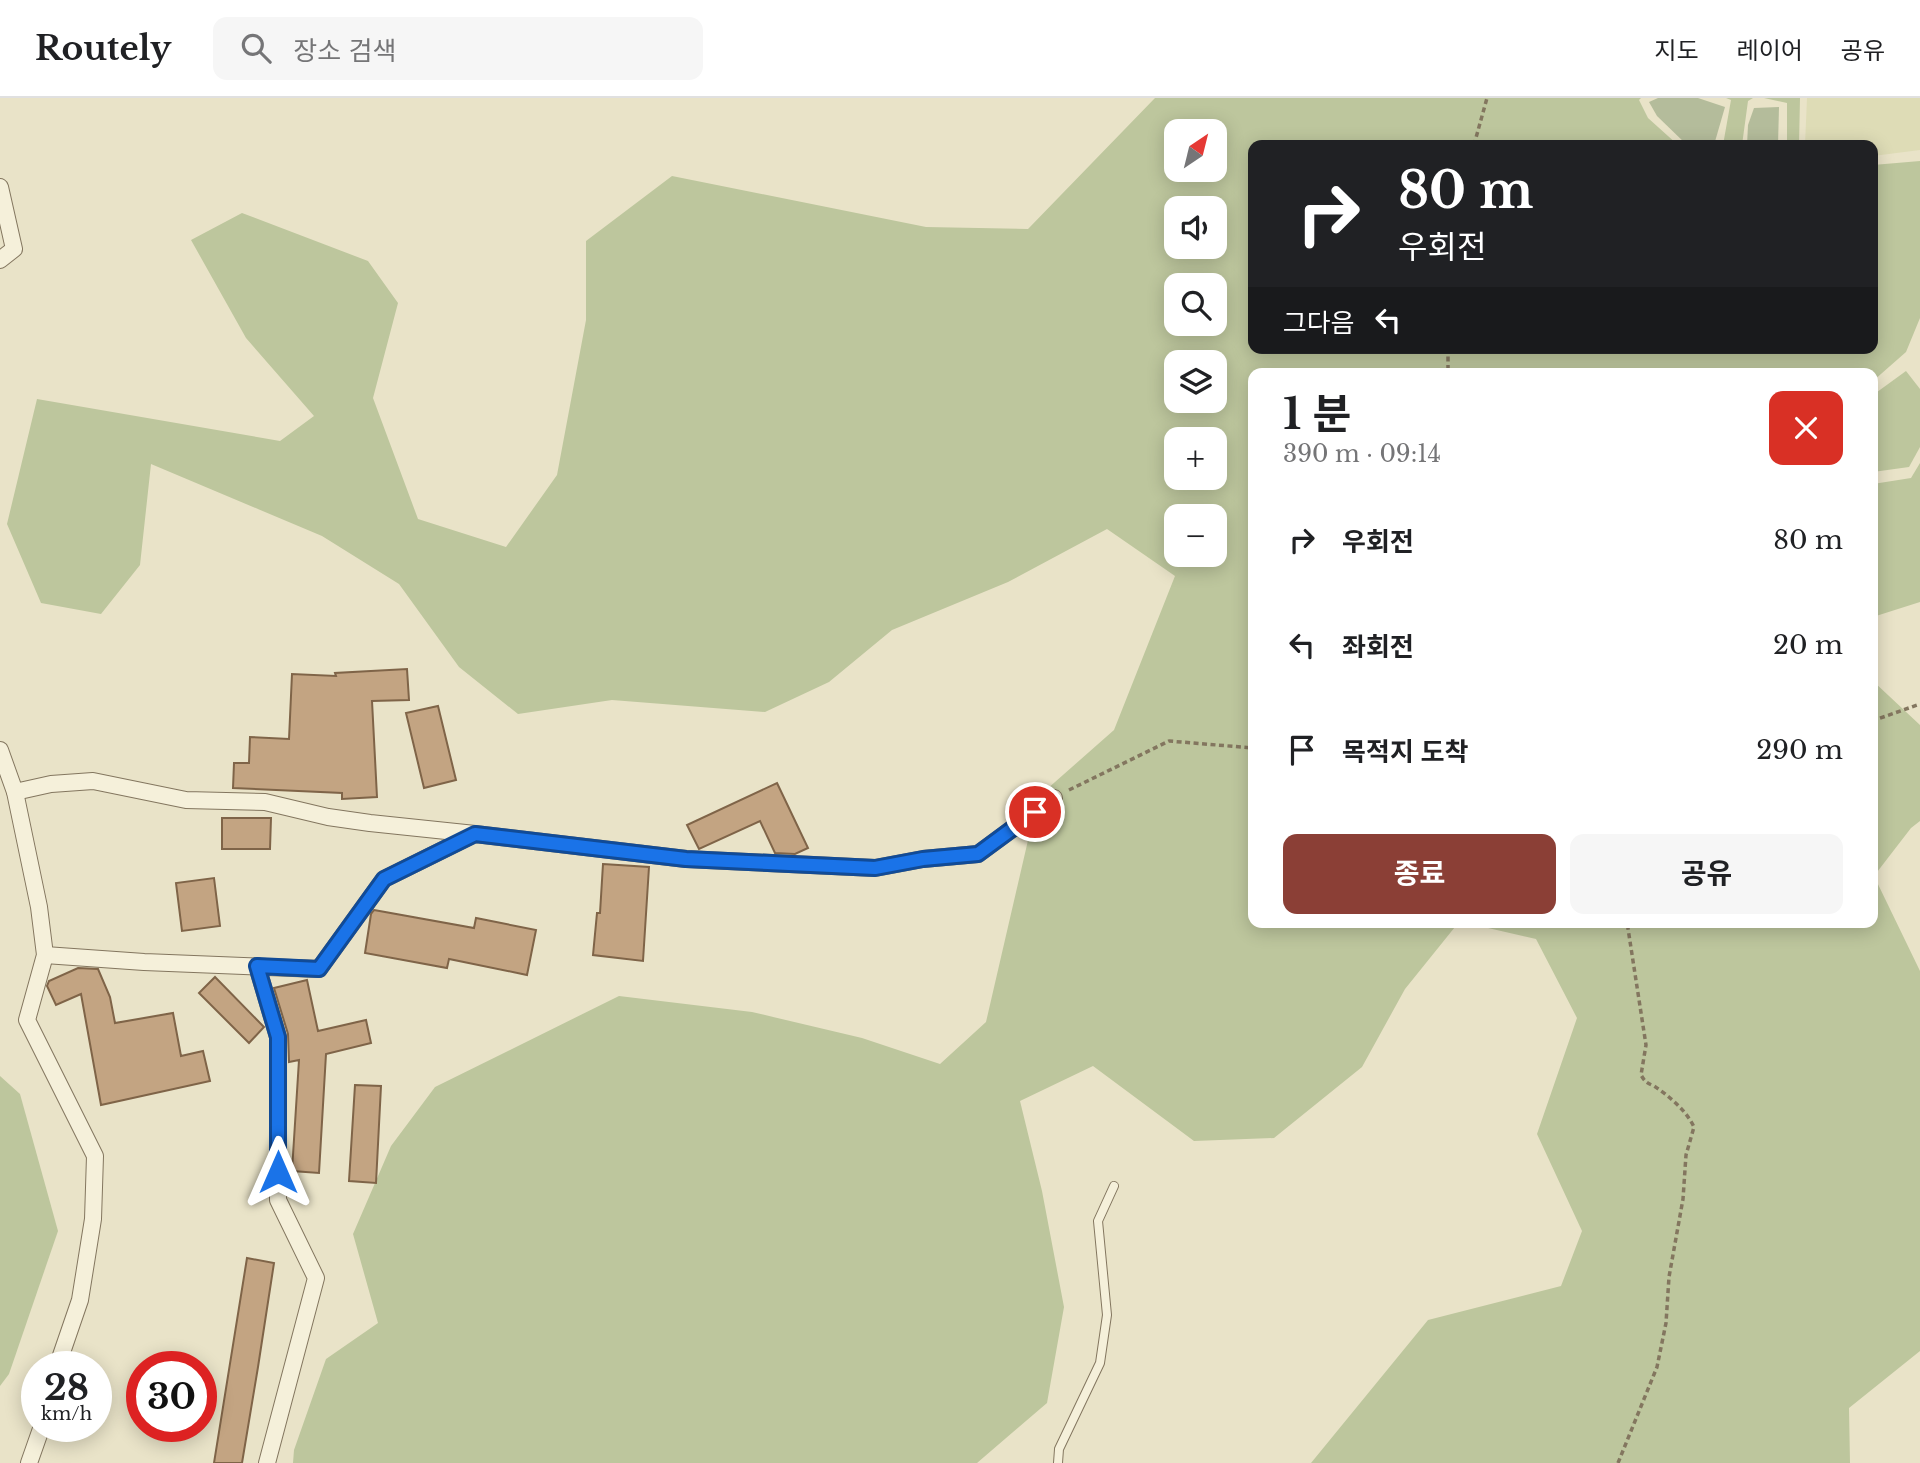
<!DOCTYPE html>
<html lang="ko">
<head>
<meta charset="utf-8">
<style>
	:root { --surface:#fff; --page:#f6f6f6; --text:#202124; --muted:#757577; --line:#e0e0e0; --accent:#8b3f36 }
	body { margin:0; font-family:"Libre Baskerville","Noto Sans KR",serif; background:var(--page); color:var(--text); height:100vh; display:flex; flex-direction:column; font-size:26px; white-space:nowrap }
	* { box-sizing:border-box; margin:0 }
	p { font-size:23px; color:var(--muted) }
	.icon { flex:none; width:38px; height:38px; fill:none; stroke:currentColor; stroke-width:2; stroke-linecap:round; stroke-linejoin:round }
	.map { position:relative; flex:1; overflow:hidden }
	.panel { position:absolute; left:1248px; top:270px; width:630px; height:560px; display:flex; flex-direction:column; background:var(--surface); border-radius:14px; box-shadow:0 4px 18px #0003 }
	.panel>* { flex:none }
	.hud { position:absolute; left:1248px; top:42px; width:630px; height:214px; border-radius:14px; box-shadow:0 4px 18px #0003; background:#202124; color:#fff; overflow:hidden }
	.needle { width:46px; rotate:35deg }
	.controls { position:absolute; left:1164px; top:21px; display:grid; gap:14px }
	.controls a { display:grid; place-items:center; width:63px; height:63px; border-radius:14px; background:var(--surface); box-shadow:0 4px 18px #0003; font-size:35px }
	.speed { position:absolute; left:21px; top:1253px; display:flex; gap:14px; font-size:35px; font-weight:700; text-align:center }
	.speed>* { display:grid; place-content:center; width:91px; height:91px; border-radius:50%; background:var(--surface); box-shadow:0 4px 18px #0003; line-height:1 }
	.speed small { font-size:18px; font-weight:400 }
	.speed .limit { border:10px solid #d22; background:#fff; color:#111 }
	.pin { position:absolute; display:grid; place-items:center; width:60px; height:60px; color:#fff; margin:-30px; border:4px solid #fff; border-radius:50%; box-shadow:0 2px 7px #0007 }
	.me { position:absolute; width:77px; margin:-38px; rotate:0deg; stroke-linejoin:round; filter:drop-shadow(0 0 5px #0008) }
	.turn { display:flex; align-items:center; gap:24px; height:147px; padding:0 35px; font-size:32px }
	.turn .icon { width:91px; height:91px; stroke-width:2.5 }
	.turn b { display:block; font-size:49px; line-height:60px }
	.then { display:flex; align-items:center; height:66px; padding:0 35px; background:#0003; gap:14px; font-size:26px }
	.round { display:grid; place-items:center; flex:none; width:74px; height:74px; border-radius:14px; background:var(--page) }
	.overview { display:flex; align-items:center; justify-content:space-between; height:119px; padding:0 35px }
	h1 { font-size:42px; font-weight:700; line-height:52px }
	.action { display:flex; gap:14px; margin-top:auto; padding:14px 35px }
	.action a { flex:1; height:80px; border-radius:14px; background:var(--accent); color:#fff; font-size:28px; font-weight:700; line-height:80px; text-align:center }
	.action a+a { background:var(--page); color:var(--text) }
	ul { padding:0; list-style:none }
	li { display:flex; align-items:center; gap:21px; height:105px; padding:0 35px }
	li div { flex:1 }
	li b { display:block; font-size:26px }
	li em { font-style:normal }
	header { display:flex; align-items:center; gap:42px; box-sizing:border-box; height:98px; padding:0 35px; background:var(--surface); border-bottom:2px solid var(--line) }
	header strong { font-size:33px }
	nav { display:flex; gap:38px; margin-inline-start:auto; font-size:24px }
	.search { width:490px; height:63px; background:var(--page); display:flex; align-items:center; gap:18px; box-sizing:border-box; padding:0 24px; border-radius:14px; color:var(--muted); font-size:26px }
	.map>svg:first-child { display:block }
	.farmland { fill:#dedcb6 }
	.green { fill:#bdc69d; fill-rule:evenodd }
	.cemetery { fill:#b4bc9b }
	.building { fill:#c3a482; stroke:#7f6448; stroke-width:2 }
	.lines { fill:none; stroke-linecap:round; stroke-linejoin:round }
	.lane-casing { stroke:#83765f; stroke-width:10 }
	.street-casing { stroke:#83765f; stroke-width:18 }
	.path { stroke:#83765f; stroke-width:3.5; stroke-dasharray:5 3.5; stroke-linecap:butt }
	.lane { stroke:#f5f0da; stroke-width:8 }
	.street { stroke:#f5f0da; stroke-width:16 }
	.route-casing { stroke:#114b97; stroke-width:18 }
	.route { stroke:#1a73e8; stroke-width:12 }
</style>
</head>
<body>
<header>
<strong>Routely</strong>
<div class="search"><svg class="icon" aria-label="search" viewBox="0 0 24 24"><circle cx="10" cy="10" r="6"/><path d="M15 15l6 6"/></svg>장소 검색</div>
<nav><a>지도</a><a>레이어</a><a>공유</a></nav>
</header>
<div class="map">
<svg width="1920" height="1365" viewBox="0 0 1920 1365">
	<rect width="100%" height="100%" fill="#e9e3c8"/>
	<polygon class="farmland" points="1807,0 1920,0 1920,52 1873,58 1872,47 1805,47"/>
	<g class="green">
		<path d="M1155,0H1641L1639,2L1648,20L1678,47H1253V250H1872L1873,67L1920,63V220L1906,254L1873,283L1872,275H1253V824H1459L1405,891L1362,969L1274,1040L1194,1043L1093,968L1020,1003L1042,1093L1064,1209L1047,1305L977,1365H293L294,1352L326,1261L378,1225L353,1136L391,1048L435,989L619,898L752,914L862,940L940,966L986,924L1038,699L1114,632L1175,478L1107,431L1008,484L892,532L829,584L765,614L612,602L518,616L459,569L399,486L322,438L151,366L140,467L101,516L41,505L7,426L37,301L280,343L314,318L246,240L191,142L242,115L368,163L398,205L373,300L418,421L506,449L557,377L586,222V143L672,78L926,129L1028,131ZM1176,33H1214V72H1176ZM1176,110H1214V149H1176ZM1176,187H1214V226H1176ZM1176,264H1214V303H1176ZM1176,341H1214V380H1176ZM1176,418H1214V457H1176Z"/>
		<polygon points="1726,0 1753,0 1748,3 1742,47 1723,47 1731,2"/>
		<polygon points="1764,0 1800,0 1799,47 1787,47 1787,5"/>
		<polygon points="1906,273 1920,291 1920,349 1909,369 1873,374 1873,297"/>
		<polygon points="1920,365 1920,504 1876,518 1873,524 1873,386 1911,380"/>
		<polygon points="1873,583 1920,627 1920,723 1911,730 1874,778 1920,873 1920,1253 1849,1310 1850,1365 1311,1365 1428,1222 1561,1188 1582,1133 1537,1036 1577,920 1536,841 1462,824 1872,824"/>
		<polygon points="0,978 20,996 58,1133 9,1276 0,1288"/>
	</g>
	<g class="cemetery">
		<polygon points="1658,0 1698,0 1725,9 1714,47 1687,47 1657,18 1649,4"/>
		<polygon points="1779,9 1778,47 1747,47 1748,27 1754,10"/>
	</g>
	<g class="building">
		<polygon points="407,571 409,602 372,603 377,699 342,701 342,695 233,690 234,665 249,665 250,639 289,641 292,576 336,578 335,575"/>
		<polygon points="438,608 456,682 424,690 406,615"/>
		<polygon points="777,685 808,750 795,756 775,755 760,723 699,751 687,727"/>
		<polygon points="222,720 271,720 270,751 222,751"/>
		<polygon points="603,766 649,769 643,863 593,857 597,815 600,815"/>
		<polygon points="214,780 220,828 182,833 176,785"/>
		<polygon points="374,812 474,830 476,820 536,832 527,877 449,861 447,870 365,855 371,816"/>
		<polygon points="78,870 98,871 110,899 115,925 173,915 181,958 203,953 210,983 101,1007 81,896 56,907 47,888 49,883"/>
		<polygon points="215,879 264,929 249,945 199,895"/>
		<polygon points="307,882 318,933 366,922 371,945 326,956 319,1075 292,1073 299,962 289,964 288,936 274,890"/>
		<polygon points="355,987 381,988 376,1085 349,1083"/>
		<polygon points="247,1160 274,1165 258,1269 242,1365 214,1365"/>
	</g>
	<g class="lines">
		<g class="lane-casing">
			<polyline id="lane" points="1058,1365 1059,1351 1100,1265 1107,1217 1098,1123 1114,1088"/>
		</g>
		<g class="street-casing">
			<g id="street">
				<polyline points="0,89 14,151 0,162"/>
				<polyline points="0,652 15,694 39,809 45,857 27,922 95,1058 93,1121 80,1202 57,1269"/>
				<polyline points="15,694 51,686 93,683 186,702 265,704 328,719 370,725 475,736"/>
				<polyline points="45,857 144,864 319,871 384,781 475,736 686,761 875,770 923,761 978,756 1054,700"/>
				<polyline points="257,868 278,939 278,1102 316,1180 267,1365"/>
				<polyline points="29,1365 42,1328"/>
			</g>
		</g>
		<g class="path">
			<polyline points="1474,47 1487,0"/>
			<polyline points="1448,250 1448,275"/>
			<polyline points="1872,623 1920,606"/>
			<polyline points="1069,692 1169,643 1253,650"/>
			<path d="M1618,1365L1657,1269L1666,1225L1669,1179L1683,1101L1686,1057L1694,1029C1686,1012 1669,998 1654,988C1647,985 1645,984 1641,977L1646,947L1627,824"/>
		</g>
		<use href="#lane" class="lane"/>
		<use href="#street" class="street"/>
	</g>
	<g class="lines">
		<g class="route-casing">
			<polyline id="route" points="278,1074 278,939 257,868 319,871 384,781 475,736 686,761 875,770 923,761 978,756 1035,714"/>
		</g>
		<use href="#route" class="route"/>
	</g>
</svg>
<div class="controls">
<a><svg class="needle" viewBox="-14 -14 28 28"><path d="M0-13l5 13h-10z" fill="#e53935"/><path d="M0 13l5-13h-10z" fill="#757577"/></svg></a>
<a><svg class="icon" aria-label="sound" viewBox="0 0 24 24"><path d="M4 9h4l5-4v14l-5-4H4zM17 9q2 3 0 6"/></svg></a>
<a><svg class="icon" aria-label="search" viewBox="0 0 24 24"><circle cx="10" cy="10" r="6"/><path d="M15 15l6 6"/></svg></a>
<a><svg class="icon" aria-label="layers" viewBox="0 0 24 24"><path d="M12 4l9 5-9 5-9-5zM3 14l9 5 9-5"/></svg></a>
<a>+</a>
<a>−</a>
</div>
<div class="speed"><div>28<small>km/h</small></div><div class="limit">30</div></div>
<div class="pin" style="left:1035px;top:714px;background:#d93025"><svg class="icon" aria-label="arrive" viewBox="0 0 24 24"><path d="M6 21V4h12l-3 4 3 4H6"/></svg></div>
<svg class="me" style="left:278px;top:1074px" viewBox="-20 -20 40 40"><path d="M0-17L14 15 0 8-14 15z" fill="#1a73e8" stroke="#fff" stroke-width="4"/></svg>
<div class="hud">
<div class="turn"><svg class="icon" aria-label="right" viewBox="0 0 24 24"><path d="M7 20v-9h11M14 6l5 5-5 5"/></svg><div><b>80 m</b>우회전</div></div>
<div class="then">그다음<svg class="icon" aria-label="left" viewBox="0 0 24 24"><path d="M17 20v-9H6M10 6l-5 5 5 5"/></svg></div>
</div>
<section class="panel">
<div class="overview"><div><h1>1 분</h1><p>390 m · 09:14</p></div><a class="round" style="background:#d93025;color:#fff"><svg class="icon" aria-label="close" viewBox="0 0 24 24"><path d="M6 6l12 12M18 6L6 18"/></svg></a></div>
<ul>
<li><svg class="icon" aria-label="right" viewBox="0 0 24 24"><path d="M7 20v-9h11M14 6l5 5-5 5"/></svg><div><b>우회전</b></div><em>80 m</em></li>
<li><svg class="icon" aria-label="left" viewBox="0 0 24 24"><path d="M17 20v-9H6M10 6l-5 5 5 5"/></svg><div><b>좌회전</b></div><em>20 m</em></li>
<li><svg class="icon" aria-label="arrive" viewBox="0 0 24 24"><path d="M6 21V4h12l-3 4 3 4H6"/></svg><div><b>목적지 도착</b></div><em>290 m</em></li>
</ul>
<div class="action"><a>종료</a><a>공유</a></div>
</section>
</div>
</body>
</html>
